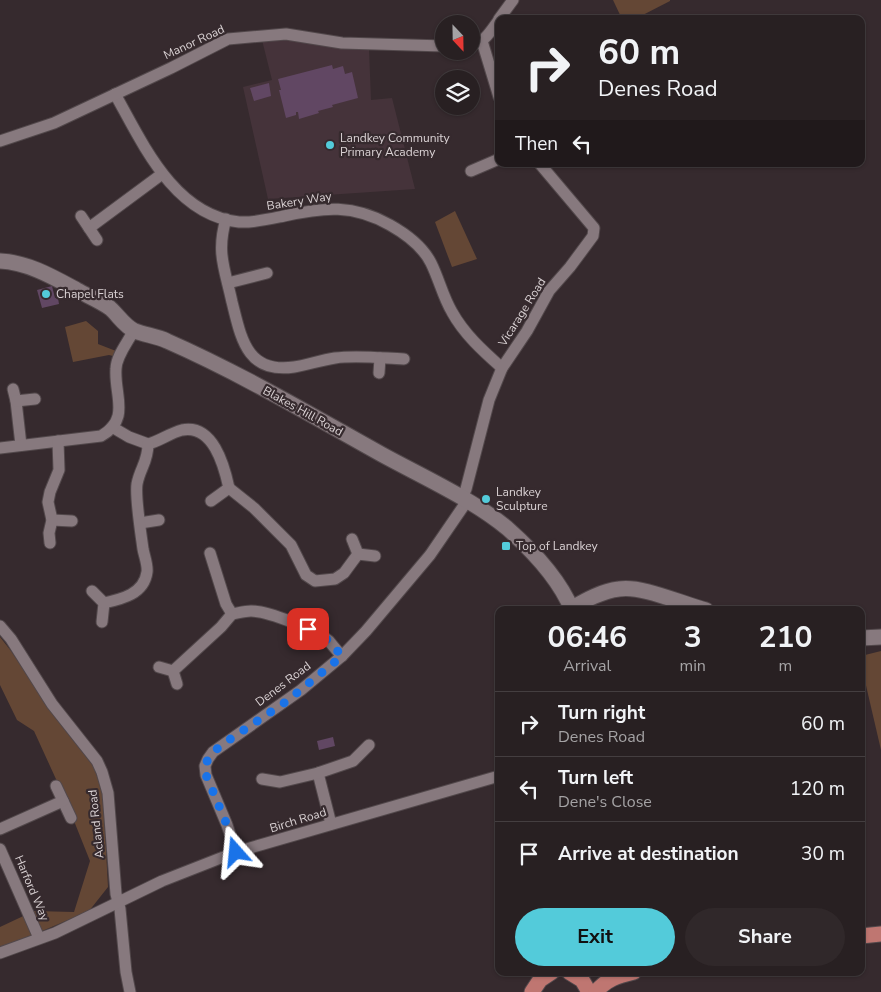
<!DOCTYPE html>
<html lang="en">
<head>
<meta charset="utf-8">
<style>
	:root { --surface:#282022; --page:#30282a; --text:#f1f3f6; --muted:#a5a3a5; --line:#443e40; --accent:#53cbda }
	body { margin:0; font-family:"Nunito Sans",sans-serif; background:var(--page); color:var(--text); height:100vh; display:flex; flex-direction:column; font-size:19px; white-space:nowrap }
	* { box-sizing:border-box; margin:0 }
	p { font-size:16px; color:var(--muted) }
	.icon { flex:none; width:28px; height:28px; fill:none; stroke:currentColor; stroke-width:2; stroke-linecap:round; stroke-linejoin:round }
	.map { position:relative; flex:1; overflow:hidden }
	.side { position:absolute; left:495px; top:606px; width:370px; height:370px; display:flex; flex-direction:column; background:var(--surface); border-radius:10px; box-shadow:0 1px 4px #0004,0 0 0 1px var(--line) }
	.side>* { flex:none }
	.guide { position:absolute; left:495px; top:15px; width:370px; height:152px; border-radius:10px; box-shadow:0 1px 4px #0004,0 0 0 1px var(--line); background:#282022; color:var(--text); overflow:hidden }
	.needle { width:32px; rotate:158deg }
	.controls { position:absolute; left:435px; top:15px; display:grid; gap:10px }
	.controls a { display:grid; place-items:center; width:45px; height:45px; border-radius:50%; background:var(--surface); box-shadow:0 1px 4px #0004,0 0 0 1px var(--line); font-size:25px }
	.pin { position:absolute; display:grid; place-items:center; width:42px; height:42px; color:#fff; margin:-21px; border-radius:10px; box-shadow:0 2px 8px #0006 }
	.me { position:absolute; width:55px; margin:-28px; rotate:342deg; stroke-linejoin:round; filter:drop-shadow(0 0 4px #0008) }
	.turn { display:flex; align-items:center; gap:18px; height:105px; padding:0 20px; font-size:22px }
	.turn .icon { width:65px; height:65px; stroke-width:2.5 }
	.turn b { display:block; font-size:35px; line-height:42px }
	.then { display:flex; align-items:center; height:48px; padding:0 20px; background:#0003; gap:10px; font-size:19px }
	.eta { display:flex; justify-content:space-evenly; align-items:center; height:85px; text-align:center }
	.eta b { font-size:30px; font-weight:700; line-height:35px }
	.primary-button { display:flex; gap:10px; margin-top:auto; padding:10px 20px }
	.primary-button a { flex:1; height:58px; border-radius:30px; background:var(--accent); color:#111; font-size:20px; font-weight:700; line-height:58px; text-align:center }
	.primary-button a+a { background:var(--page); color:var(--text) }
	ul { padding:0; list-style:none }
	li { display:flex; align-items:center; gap:15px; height:65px; padding:0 20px; border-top:1px solid var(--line) }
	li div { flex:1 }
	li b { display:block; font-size:19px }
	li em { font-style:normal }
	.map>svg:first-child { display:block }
	.built { fill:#45333a }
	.green { fill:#644735 }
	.building { fill:#614763 }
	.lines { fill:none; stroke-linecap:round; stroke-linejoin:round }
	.street-casing { stroke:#52484b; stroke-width:13 }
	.secondary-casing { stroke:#52484b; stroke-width:17 }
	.highway-casing { stroke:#52484b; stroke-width:17 }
	.street { stroke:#87797e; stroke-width:11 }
	.secondary { stroke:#87797e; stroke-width:15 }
	.highway { stroke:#bf7671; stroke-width:15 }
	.route { stroke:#1a73e8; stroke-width:9; stroke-dasharray:0 16.2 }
	.poi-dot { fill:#53cbda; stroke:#362a2e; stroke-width:2 }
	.labels { text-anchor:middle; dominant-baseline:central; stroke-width:4.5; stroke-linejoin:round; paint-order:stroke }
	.street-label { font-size:12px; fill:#dad2d4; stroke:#362a2e }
	.poi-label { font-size:12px; fill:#dad2d4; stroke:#362a2e; text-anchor:start }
</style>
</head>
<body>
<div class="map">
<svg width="881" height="992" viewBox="0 0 881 992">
	<rect width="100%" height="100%" fill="#362a2e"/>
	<polygon class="built" points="286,39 369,49 371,100 392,98 415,189 268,199 243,87 272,80 262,40"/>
	<g class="green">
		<polygon points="613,0 670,0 670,1 635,19 622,19"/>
		<polygon points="455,211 477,259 452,267 435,222"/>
		<polygon points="86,321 98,331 98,344 116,351 113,356 109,355 73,362 65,327"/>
		<polygon points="0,637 11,651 54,716 94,767 103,795 108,887 89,911 0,949 0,927 34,911 74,912 90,861 66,801 34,731 17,720 0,685"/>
		<polygon points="881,651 881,750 861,664 861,656"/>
	</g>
	<g class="building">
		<polygon points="332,65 333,69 343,66 345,74 352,72 358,98 332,105 333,107 318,111 319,113 299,119 298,112 296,112 296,115 286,118 279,90 281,90 278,79"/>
		<polygon points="269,83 271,96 254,101 250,88"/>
		<polygon points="52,286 55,298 58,298 59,304 42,308 37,290"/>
		<polygon points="333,737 335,746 319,750 317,741"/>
	</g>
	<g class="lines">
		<g class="street-casing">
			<g id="street">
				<polyline points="499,19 513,0"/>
				<polyline points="482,41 499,97"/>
				<path d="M471,45C485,43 491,30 499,20"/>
				<path d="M115,94C143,144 174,215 239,222C254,223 270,219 284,216C324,207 353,204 390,225C406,234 423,247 431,263C439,279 443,297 452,312C464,334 483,351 502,368"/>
				<polyline points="0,141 54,123 171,68 228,39 286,34 342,43 444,46"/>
				<polyline points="471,171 499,159"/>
				<polyline points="81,216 97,240"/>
				<path d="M226,219C216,253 225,269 232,302C241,337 246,374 294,367C307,365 321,360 335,358C357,355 381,358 404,359"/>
				<polyline points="89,228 162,174"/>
				<polyline points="228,283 267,273"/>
				<polyline points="379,373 380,358"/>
				<polyline points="13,389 16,401 21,445"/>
				<polyline points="16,401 35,399"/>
				<path d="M112,427L129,437L148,444C160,441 170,433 182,430C213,424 224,465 229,488L211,501"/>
				<path d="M0,448L101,436C131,419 114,395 116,369C116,356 128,342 134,330"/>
				<polyline points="229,488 254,508 291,545 306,575 315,581 335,579 344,573 358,554"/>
				<polyline points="462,498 466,489 489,400 502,368 527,331 549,291 570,267 593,236 594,228 540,164"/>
				<polyline points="52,520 72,521"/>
				<polyline points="140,523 159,520"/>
				<polyline points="352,539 358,554 375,556"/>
				<polyline points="50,543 49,533 52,520 48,502 50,492 59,470 58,441"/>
				<path d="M210,553L226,604L232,614C238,613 245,611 251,611C268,611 316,630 329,641C333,646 337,651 342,656"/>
				<polyline points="92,591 104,603 102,622"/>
				<path d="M104,603C122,599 144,594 147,572C148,565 144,555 143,549C141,534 135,497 137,484C140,468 148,462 148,444"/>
				<polyline points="0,626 11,639 52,704 97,761 102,772 108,793 116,894 120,909 126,972 130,992"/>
				<polyline points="159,667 173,671"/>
				<polyline points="177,684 173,671 221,627 232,614"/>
				<polyline points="318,773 331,824"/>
				<polyline points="262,779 280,782 318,773 353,761 369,745"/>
				<polyline points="56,786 71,818"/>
				<polyline points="0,829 63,801"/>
				<polyline points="0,849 39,938"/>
				<polyline points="236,852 227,825 206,775 205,766 208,759 213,752 301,690 342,656 366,631 430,555 467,501"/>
				<polyline points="0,953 55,933 162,881 236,852 499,776"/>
			</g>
		</g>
		<g class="secondary-casing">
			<g id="secondary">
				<path d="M0,261C27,262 53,277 77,290C88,296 100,301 110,308C119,316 124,326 135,331C145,335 157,336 167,341C240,373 311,415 381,454C421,476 472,499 507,528C533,551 559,578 572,610"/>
				<path d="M572,608C586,600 602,591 619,589C642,585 682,604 706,610"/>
				<polyline points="861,638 881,637"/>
			</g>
		</g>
		<g class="highway-casing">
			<g id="highway">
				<polyline points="861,936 881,934"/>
				<polyline points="569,972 582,980 589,992"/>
				<polyline points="532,992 540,980 552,972"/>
				<path d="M596,992C606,979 618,976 634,972"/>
			</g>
		</g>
		<use href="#street" class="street"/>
		<use href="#secondary" class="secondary"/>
		<use href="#highway" class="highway"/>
	</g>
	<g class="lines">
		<polyline class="route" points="236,852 227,825 206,775 205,766 208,759 213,752 226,742 287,701 342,656 328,640 308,629"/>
	</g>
	<g class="poi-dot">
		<circle cx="330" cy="145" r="5"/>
		<circle cx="46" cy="294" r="5"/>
		<circle cx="486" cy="499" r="5"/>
		<rect x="501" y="541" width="10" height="10" rx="2.5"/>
	</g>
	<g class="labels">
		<g class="street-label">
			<text transform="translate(194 42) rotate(-25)">Manor Road</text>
			<text transform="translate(299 201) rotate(-9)">Bakery Way</text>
			<text transform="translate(522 312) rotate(-58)">Vicarage Road</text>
			<text transform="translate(303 411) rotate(29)">Blakes Hill Road</text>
			<text transform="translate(283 684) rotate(-37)">Denes Road</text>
			<text transform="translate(298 820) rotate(-17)">Birch Road</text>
			<text transform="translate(96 824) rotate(-96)">Acland Road</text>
			<text transform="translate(32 888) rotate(67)">Harford Way</text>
		</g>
		<g class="poi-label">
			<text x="340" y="138">Landkey Community<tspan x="340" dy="14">Primary Academy</tspan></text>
			<text x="56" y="294">Chapel Flats</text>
			<text x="496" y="492">Landkey<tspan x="496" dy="14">Sculpture</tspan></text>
			<text x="516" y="546">Top of Landkey</text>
		</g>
	</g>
</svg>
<div class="controls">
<a><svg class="needle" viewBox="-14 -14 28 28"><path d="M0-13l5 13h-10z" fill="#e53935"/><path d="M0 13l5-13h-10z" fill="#a5a3a5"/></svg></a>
<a><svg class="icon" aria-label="layers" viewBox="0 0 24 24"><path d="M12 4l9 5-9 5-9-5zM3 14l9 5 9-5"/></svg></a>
</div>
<div class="pin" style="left:308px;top:629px;background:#d93025"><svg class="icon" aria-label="arrive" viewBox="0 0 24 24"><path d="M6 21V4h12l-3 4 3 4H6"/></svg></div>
<svg class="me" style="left:236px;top:852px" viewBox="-20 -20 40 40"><path d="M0-17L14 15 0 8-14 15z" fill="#1a73e8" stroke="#fff" stroke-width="4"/></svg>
<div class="guide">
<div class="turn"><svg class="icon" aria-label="right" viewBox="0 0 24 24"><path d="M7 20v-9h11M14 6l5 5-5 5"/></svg><div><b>60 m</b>Denes Road</div></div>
<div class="then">Then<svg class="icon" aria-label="left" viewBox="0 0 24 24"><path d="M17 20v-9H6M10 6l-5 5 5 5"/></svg></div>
</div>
<section class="side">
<div class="eta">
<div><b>06:46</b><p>Arrival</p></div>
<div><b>3</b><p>min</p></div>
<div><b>210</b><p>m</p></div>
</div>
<ul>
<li><svg class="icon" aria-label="right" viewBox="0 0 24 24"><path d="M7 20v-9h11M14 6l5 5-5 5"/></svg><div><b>Turn right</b><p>Denes Road</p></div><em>60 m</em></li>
<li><svg class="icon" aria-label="left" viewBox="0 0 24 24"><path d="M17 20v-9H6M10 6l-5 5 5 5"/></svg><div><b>Turn left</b><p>Dene's Close</p></div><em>120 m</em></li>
<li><svg class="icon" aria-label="arrive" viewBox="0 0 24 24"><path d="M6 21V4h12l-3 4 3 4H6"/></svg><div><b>Arrive at destination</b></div><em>30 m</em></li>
</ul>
<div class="primary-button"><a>Exit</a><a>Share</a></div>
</section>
</div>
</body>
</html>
